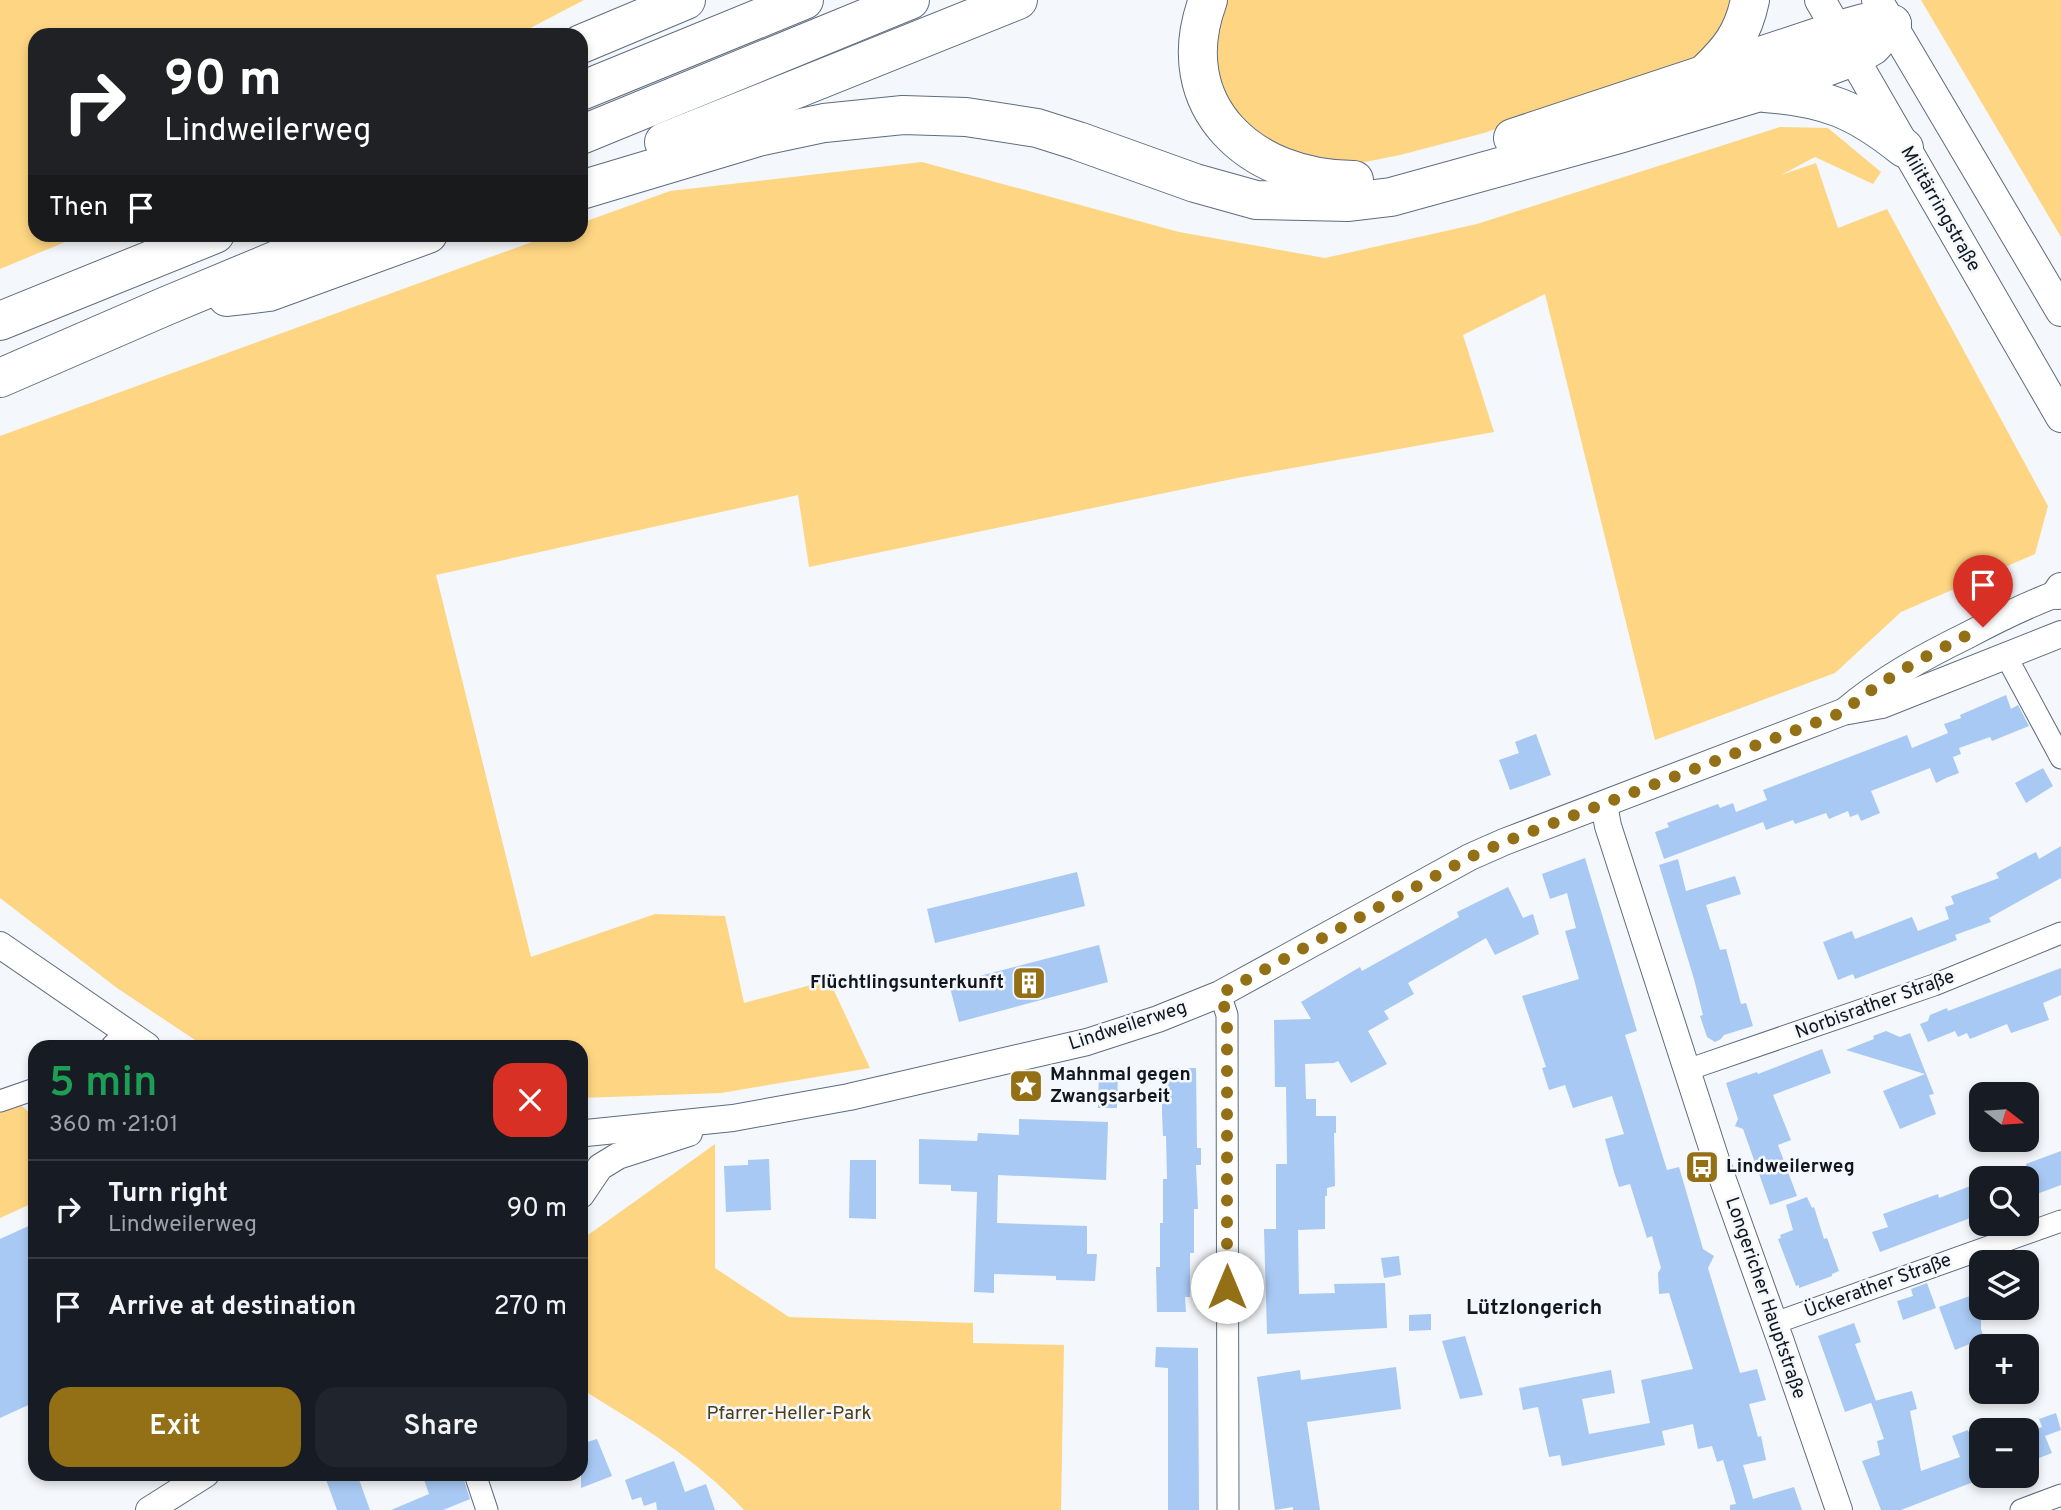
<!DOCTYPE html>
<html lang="en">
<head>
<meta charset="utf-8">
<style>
	:root { --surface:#171b24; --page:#20242c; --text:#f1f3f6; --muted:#9ea1a6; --line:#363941; --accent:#936f16 }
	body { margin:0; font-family:Overpass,sans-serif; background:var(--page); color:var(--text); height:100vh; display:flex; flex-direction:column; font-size:26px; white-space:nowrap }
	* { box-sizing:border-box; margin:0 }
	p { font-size:23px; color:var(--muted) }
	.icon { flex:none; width:38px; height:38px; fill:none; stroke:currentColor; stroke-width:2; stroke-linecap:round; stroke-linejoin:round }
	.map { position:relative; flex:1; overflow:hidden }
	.details { position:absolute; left:28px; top:1040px; width:560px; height:441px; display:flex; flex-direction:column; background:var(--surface); border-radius:21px; box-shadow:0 4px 10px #0003 }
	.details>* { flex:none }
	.banner { position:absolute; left:28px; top:28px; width:560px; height:214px; border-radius:21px; box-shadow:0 4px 10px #0003; background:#202124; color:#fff; overflow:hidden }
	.needle { width:46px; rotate:107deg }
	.buttons { position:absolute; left:1969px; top:1082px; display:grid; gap:14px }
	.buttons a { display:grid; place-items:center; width:70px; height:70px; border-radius:14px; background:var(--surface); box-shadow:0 4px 10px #0003; font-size:35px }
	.pin { position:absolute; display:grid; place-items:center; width:60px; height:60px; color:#fff; margin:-72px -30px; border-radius:50% 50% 50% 0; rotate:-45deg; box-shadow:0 0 7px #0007 }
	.pin .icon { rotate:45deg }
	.me { position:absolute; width:77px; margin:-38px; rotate:0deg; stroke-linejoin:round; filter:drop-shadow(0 0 5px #0008) }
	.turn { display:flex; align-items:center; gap:24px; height:147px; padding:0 21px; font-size:32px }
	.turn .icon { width:91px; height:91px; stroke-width:2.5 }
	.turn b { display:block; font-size:49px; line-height:60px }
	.then { display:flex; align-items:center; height:66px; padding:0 21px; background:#0003; gap:14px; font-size:26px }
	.round { display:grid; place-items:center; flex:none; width:74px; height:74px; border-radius:21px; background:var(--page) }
	.head { display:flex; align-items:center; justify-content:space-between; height:119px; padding:0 21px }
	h1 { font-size:42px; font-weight:600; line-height:52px; color:#1e9e55 }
	.cta { display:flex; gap:14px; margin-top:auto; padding:14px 21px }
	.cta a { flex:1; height:80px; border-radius:21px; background:var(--accent); color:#fff; font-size:28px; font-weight:600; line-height:80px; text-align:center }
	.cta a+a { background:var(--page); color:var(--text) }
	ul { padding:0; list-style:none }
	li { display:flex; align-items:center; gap:21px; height:98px; padding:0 21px; border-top:2px solid var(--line) }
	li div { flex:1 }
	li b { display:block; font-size:26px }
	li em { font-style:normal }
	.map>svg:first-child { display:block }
	.green { fill:#fed582 }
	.building { fill:#a8c9f3 }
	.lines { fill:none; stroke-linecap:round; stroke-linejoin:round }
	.minor-casing { stroke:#5e6c7e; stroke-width:23 }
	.tertiary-casing { stroke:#5e6c7e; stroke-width:28 }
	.secondary-casing { stroke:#5e6c7e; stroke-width:32 }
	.motorway-casing { stroke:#5e6c7e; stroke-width:40 }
	.minor { stroke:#fff; stroke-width:21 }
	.tertiary { stroke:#fff; stroke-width:26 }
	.secondary { stroke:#fff; stroke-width:30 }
	.motorway { stroke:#fff; stroke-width:38 }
	.route { stroke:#936f16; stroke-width:12; stroke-dasharray:0 21.6 }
	.labels { text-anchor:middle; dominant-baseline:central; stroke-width:5; stroke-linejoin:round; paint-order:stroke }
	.street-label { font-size:19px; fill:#11171e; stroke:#f4f7fb }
	.poi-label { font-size:19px; font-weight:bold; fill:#11171e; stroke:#f4f7fb; text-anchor:start }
	.park-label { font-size:19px; fill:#4c3b15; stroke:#f4f7fb }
	.neighbourhood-label { font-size:21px; font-weight:bold; fill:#11171e; stroke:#f4f7fb }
</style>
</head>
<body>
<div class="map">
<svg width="2061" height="1510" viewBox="0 0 2061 1510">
	<rect width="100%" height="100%" fill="#f4f7fb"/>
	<g class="green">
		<polygon points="0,0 584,0 517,35 35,35 35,234 82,235 0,269"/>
		<polygon points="1220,0 1741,0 1707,56 1484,133 1400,155 1355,164 1266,148 1216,87"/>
		<polygon points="1921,0 2061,0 2061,237"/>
		<polygon points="1780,127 1828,128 1881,172 1873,184 1815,157 1781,175 1816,163 1838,228 1887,209 2048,506 2035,554 1901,612 1835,673 1655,740 1545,294 1463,335 1494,432 1237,478 809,567 798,495 436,575 531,957 655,914 725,916 744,1003 829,980 870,1068 721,1093 581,1098 581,1046 204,1046 117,988 0,898 0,436 551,235 581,234 581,223 670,191 922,162 1179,232 1325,258 1477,224"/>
		<polygon points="8,1093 35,1118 35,1202 0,1218 0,1095"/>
		<path d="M715,1144V1268L789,1317L973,1323V1343L1064,1345L1061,1510H744C698,1460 639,1424 581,1389V1240Z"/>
	</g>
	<g class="building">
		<polygon points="2006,695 2011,709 2018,705 2029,726 1992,741 1990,737 1959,748 1961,754 1953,757 1959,773 1946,778 1936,783 1930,768 1871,791 1880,813 1861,821 1858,814 1850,817 1848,811 1829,819 1826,813 1795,824 1793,820 1766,830 1763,822 1664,859 1655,832 1669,827 1667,823 1718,804 1720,808 1733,803 1736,812 1767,800 1763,790 1907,735 1912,748 1948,733 1944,724 1961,718 1960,715"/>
		<polygon points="1536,734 1551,775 1510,790 1499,760 1519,753 1515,742"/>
		<polygon points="2043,768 2053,786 2026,803 2015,783"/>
		<polygon points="2061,846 2061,878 1989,918 1991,922 1955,935 1957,940 1855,979 1853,974 1838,980 1823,942 1852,931 1855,939 1912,917 1918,931 1949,919 1945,907 1954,904 1951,896 1999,878 1996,873 2028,856 2036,852 2039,859"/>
		<polygon points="1585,858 1637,1031 1625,1035 1667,1170 1679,1167 1703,1249 1714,1256 1708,1268 1740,1373 1757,1369 1766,1400 1749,1404 1758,1437 1761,1436 1766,1460 1743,1465 1753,1499 1794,1487 1802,1510 1730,1510 1730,1505 1736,1504 1723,1460 1717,1462 1712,1446 1698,1449 1693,1424 1662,1431 1665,1445 1562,1466 1560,1455 1549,1457 1538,1407 1523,1410 1519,1388 1611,1370 1615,1393 1582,1399 1589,1434 1650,1423 1641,1380 1693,1369 1669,1293 1659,1294 1658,1273 1661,1268 1652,1236 1647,1238 1630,1184 1619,1187 1614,1172 1605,1139 1624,1134 1612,1096 1573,1108 1565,1085 1549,1090 1542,1068 1546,1067 1522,996 1579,979 1565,931 1576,928 1567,893 1550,899 1542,874"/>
		<polygon points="1678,859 1686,891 1735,876 1741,894 1706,905 1720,950 1726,949 1741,1004 1746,1003 1753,1026 1724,1035 1721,1039 1715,1042 1707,1037 1700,1016 1703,1015 1694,979 1659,865"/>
		<polygon points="1077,872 1085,906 935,943 927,909"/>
		<polygon points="1508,887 1523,918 1533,914 1539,934 1495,955 1486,938 1408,983 1414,994 1384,1011 1389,1019 1368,1031 1387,1064 1351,1083 1338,1061 1334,1063 1305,1064 1306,1099 1316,1099 1316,1116 1336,1116 1336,1133 1334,1133 1335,1186 1327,1188 1327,1196 1325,1196 1325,1229 1298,1230 1299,1294 1335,1293 1334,1284 1385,1283 1387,1328 1267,1334 1264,1229 1276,1229 1276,1164 1287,1164 1286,1087 1275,1087 1274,1020 1311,1019 1301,1002 1360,967 1362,971 1459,917 1457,912"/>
		<polygon points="1099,945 1108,982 959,1022 949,984"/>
		<polygon points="2061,968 2061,995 2043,1003 2049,1020 2011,1033 2007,1024 1970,1039 1967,1033 1958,1037 1955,1031 1928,1042 1920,1024 1928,1021 1930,1015 1947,1008 1948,1011"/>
		<polygon points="1886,1031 1900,1037 1910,1033 1934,1094 1929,1095 1936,1114 1900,1129 1883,1091 1925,1074 1846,1050 1874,1039 1873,1036"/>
		<polygon points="1822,1049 1831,1073 1773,1095 1791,1140 1778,1145 1797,1196 1770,1205 1743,1129 1735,1126 1738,1119 1726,1083 1757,1072 1758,1074"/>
		<polygon points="1166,1068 1196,1068 1197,1148 1201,1148 1201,1165 1196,1165 1198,1209 1194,1209 1194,1253 1190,1253 1190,1297 1185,1297 1186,1312 1157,1312 1156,1267 1160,1267 1160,1223 1163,1223 1163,1179 1167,1179 1166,1136 1163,1136 1162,1113 1162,1091 1166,1091"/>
		<polygon points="1099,1070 1118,1071 1117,1108 1098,1108"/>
		<polygon points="1019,1119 1108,1122 1106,1180 998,1175 997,1223 1087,1226 1087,1254 1097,1254 1095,1281 1056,1280 1056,1276 994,1274 994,1293 974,1292 977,1192 951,1191 951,1185 919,1184 919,1139 977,1141 978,1133 1019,1135"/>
		<polygon points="2061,1151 2061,1185 2026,1198 2026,1164"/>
		<polygon points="769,1159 771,1210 726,1212 724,1166 748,1165 748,1160"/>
		<polygon points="850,1160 876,1160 876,1219 849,1218"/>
		<polygon points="1981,1182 1981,1214 1880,1252 1872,1232 1888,1227 1883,1214 1938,1194 1939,1198"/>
		<polygon points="1807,1197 1812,1208 1814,1207 1824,1239 1827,1238 1839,1271 1832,1274 1832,1276 1799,1288 1799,1285 1796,1286 1778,1239 1781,1238 1780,1235 1793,1230 1786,1205"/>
		<polygon points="35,1223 35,1402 0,1418 0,1239"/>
		<polygon points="1399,1256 1401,1275 1384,1278 1381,1258"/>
		<polygon points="1927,1283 1936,1308 1903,1320 1897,1301 1913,1296 1911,1289"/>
		<polygon points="1981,1292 1981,1329 1984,1338 1955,1350 1939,1307"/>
		<polygon points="1431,1314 1431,1330 1409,1331 1409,1315"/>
		<polygon points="1854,1323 1861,1342 1855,1344 1876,1401 1845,1412 1818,1336"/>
		<polygon points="1465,1336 1483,1395 1460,1399 1442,1341"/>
		<polygon points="1156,1347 1198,1348 1199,1510 1168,1510 1168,1368 1155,1367"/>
		<polygon points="1396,1367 1401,1409 1307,1422 1320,1510 1293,1510 1293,1507 1275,1510 1257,1377 1300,1370 1301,1380"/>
		<polygon points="1912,1391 1917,1409 1910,1411 1921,1471 1960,1457 1952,1436 1968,1430 1972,1441 1981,1437 1981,1479 1901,1510 1881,1510 1862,1461 1880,1455 1877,1441 1884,1439 1871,1402"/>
		<polygon points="2056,1413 2061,1430 2045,1436 2052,1453 2026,1463 2026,1433 2042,1427 2039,1419"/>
		<polygon points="597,1439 612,1476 581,1488 581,1444"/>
		<polygon points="674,1461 685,1492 706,1484 715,1510 657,1510 656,1502 644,1506 641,1497 632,1500 625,1480"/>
		<polygon points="324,1474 357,1474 370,1510 337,1510"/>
		<polygon points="422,1474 462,1474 470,1499 443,1510 391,1510 429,1494"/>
	</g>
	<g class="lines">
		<g class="minor-casing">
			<g id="minor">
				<polyline points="2006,656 2061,758"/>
				<polyline points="1220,994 1227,1015 1228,1510"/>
				<polyline points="112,1046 125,1033"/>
				<polyline points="1687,1070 1934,985 2061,933"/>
				<polyline points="0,1101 35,1089"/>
				<polyline points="1775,1323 2061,1221"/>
				<polyline points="475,1474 487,1510"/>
				<polyline points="2021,1510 2061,1495"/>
			</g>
		</g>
		<g class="tertiary-casing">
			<g id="tertiary">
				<path d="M1845,711C1883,679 1923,657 1968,635C1998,619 2029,604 2061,592"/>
				<polyline points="1604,805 1608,826 1718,1166 1781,1342 1839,1510"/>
				<polyline points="0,945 147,1046"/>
				<polyline points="581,1131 586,1133 733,1118 849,1097 1087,1042 1158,1019 1220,994 1470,857 1504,842 1843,712 1882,705 2061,634"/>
				<polyline points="581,1195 600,1167 618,1156 689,1133"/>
				<polyline points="149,1510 206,1474"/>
			</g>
		</g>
		<g class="secondary-casing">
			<g id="secondary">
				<polyline points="1820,0 2061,417"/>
				<polyline points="1877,0 2061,311"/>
				<polyline points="2057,594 2061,588"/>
			</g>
		</g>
		<g class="motorway-casing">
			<g id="motorway">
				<path d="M1208,0C1168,107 1252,180 1354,180"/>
				<polyline points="581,44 686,0"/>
				<path d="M1706,73C1730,50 1743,34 1750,0"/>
				<polyline points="581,91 804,0"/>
				<path d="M1765,93C1825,97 1857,110 1904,148"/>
				<polyline points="581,135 910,0"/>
				<polyline points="1513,138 1839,30 1864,23 1892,24"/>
				<polyline points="664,142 1018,0"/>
				<polyline points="581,190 758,137 824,123 903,115 966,117 1037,128 1078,141 1195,183 1256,200 1349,202 1391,197 1619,134 1756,93 1853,57 1872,46 1892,24"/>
				<polyline points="227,297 269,292 428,234"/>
				<polyline points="0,321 215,234"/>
				<polyline points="0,378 166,306 339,234"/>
			</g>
		</g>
		<use href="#minor" class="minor"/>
		<use href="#tertiary" class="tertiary"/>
		<use href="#secondary" class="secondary"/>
		<use href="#motorway" class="motorway"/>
	</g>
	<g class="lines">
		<path class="route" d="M1227,1287V1015L1220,994L1470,857L1504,842L1843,712C1887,675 1932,653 1983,627"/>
	</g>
	<defs>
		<g id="building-square" transform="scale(1.75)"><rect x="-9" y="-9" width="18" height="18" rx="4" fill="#936f16" stroke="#f4f7fb"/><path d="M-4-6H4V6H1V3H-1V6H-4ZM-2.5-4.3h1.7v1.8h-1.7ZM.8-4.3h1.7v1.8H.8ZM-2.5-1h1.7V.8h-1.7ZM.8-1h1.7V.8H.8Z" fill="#fff"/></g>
		<g id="sight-square" transform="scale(1.75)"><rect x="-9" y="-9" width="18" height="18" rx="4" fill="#936f16" stroke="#f4f7fb"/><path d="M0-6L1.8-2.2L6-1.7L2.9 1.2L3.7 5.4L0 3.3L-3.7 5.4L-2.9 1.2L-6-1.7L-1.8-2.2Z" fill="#fff"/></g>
		<g id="bus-square" transform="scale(1.75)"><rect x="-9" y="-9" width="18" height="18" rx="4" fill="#936f16" stroke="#f4f7fb"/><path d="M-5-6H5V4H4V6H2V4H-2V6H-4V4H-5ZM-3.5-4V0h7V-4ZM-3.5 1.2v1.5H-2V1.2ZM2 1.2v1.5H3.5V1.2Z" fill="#fff"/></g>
	</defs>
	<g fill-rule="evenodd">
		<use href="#building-square" x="1029" y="983"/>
		<use href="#sight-square" x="1026" y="1086"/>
		<use href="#bus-square" x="1702" y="1167"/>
	</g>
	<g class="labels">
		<g class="street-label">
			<text transform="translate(1940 209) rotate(60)">Militärringstraße</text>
			<text transform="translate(1875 1005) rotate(-20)">Norbisrather Straße</text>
			<text transform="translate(1128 1026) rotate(-18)">Lindweilerweg</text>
			<text transform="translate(1878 1286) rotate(-20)">Ückerather Straße</text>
			<text transform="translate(1765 1298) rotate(71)">Longericher Hauptstraße</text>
		</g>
		<g class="poi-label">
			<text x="1004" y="983" text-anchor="end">Flüchtlingsunterkunft</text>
			<text x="1050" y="1075">Mahnmal gegen<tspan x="1050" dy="22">Zwangsarbeit</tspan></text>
			<text x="1726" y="1167">Lindweilerweg</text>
		</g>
		<g class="park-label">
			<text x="789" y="1414">Pfarrer-Heller-Park</text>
		</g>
		<g class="neighbourhood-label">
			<text x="1534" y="1308">Lützlongerich</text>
		</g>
	</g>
</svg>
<div class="buttons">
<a><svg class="needle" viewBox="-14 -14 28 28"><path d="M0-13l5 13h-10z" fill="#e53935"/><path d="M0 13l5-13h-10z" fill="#9ea1a6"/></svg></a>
<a><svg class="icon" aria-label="search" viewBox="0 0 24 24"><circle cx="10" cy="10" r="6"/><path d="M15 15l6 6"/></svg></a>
<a><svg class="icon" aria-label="layers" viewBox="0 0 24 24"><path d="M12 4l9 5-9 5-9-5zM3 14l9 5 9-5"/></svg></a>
<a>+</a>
<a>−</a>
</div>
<div class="pin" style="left:1983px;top:627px;background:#d93025"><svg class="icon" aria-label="arrive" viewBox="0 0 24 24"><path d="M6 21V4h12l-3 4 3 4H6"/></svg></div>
<svg class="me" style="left:1227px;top:1287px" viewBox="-20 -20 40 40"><circle r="19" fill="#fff"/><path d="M0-13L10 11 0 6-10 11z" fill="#936f16"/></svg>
<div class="banner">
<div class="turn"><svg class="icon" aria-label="right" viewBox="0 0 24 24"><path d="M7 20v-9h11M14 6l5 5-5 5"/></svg><div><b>90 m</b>Lindweilerweg</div></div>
<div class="then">Then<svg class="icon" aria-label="arrive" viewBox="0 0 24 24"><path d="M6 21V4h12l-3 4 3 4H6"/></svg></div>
</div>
<section class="details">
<div class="head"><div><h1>5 min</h1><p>360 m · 21:01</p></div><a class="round" style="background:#d93025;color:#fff"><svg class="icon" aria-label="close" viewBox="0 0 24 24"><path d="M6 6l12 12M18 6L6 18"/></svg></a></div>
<ul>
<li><svg class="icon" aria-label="right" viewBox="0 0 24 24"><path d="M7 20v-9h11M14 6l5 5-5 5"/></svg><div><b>Turn right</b><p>Lindweilerweg</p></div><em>90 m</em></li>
<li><svg class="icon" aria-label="arrive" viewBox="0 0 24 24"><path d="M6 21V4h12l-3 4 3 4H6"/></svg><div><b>Arrive at destination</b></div><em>270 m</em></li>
</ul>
<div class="cta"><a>Exit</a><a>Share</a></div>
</section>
</div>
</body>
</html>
